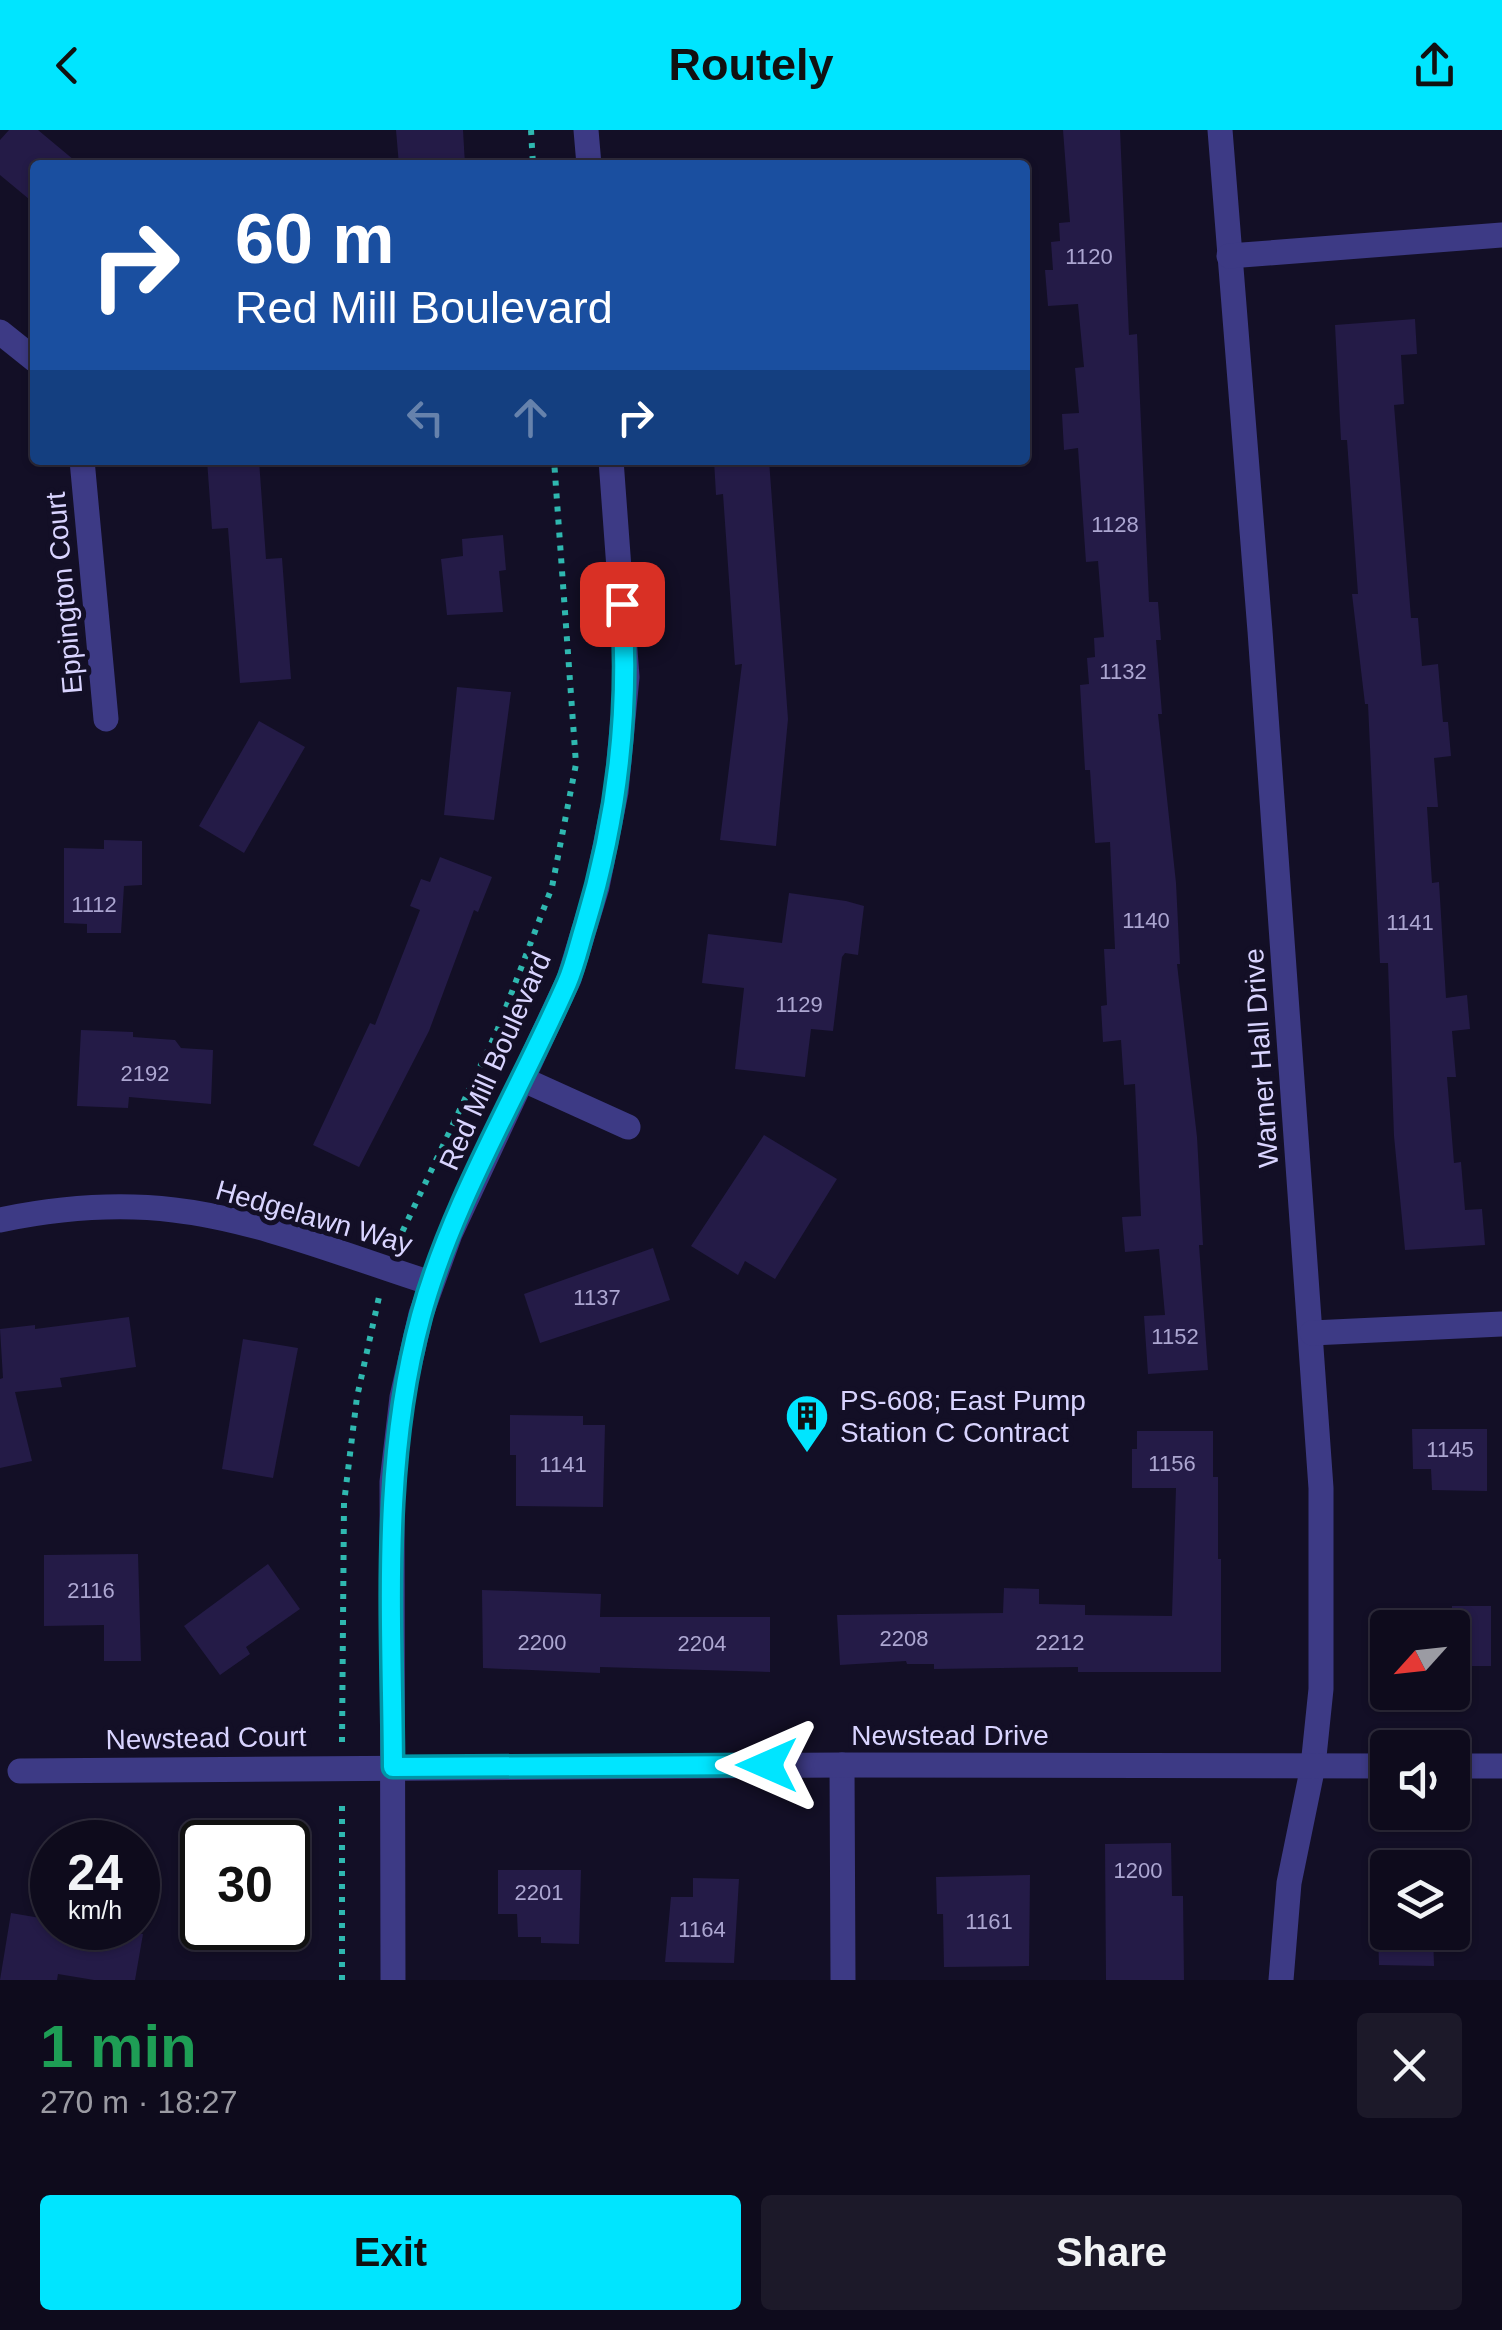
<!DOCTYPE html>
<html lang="en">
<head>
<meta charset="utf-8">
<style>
	:root { --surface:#0e0b1c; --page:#1c1929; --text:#f1f3f6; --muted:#9b9ba3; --line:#2e2b3b; --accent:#00e5ff }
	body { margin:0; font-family:Helvetica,sans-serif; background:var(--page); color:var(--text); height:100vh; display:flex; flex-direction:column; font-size:38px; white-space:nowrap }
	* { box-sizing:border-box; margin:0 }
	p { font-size:32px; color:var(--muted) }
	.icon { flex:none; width:55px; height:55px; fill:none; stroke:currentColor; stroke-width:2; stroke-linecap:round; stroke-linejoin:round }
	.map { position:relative; height:1850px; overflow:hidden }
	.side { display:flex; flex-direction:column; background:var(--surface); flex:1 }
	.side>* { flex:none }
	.guide { position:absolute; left:30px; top:30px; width:1000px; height:305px; border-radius:10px; box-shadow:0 2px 8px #0004,0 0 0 2px var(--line); background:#1a4fa0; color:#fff; overflow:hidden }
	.needle { width:65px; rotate:243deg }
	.buttons { position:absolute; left:1370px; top:1480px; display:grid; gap:20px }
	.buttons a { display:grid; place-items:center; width:100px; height:100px; border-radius:10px; background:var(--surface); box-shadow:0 2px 8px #0004,0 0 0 2px var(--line); font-size:50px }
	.speed { position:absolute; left:30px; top:1690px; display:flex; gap:20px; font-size:50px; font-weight:700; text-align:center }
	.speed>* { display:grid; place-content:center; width:130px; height:130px; border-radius:50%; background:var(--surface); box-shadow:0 2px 8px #0004,0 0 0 2px var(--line); line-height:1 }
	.speed small { font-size:25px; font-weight:400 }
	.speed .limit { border:5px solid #111; border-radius:15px; background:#fff; color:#111 }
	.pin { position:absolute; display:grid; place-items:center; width:85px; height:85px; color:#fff; margin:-42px; border-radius:20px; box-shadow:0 5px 15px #0006 }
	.me { position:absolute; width:110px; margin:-55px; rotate:270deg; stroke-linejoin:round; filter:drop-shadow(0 0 8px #0008) }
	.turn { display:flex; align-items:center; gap:35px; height:210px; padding:0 40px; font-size:45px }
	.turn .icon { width:130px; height:130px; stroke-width:2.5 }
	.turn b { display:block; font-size:70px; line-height:85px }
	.lanes { display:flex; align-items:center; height:95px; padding:0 40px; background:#0003; justify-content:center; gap:50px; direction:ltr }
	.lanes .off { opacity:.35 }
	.round { display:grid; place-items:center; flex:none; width:105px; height:105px; border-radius:10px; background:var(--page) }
	.summary { display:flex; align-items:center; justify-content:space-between; height:170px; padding:0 40px }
	h1 { font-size:60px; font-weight:700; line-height:75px; color:#1e9e55 }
	.primary-button { display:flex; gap:20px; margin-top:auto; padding:20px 40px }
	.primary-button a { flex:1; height:115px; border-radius:10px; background:var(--accent); color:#111; font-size:40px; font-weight:700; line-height:115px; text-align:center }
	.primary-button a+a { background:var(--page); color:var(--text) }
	header { display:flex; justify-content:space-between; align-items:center; height:130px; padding:0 40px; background:var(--accent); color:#111; font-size:45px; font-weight:700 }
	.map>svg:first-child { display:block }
	.building { fill:#241b47 }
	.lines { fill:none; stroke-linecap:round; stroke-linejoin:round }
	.path { stroke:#2fb8b0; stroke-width:6; stroke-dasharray:5 8; stroke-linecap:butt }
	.minor { stroke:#3d3a85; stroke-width:25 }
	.tertiary { stroke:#3d3a85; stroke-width:25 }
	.route-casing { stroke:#0095a6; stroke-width:25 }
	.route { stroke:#00e5ff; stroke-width:18 }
	.labels { text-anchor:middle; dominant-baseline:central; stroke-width:10; stroke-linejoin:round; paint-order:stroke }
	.number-label { font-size:22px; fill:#aca6d1 }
	.street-label { font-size:28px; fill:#d9d4ff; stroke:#130f26 }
	.poi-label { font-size:28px; fill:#d9d4ff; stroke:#130f26; text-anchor:start }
</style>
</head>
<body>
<header><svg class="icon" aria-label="back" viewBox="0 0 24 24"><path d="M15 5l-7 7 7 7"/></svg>Routely<svg class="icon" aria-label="share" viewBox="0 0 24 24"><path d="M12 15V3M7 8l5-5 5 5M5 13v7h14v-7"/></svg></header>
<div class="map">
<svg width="1502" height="1850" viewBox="0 0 1502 1850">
	<rect width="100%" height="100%" fill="#130f26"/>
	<g class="building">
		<polygon points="9,0 38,0 80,35 35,35 35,74 0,45 0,10"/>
		<polygon points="396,0 463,0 465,35 399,35"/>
		<polygon points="1063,0 1120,0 1129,205 1137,204 1149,472 1158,472 1161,510 1156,510 1162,584 1158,584 1176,753 1180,834 1177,834 1197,1007 1203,1115 1199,1115 1208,1240 1148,1244 1144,1186 1165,1185 1159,1119 1125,1122 1122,1087 1141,1086 1135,954 1124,955 1121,910 1103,912 1101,876 1107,875 1104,819 1115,819 1110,712 1095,713 1090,640 1085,640 1080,555 1089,554 1087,528 1095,527 1094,508 1104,507 1098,431 1086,432 1078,318 1064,320 1062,284 1079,283 1075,238 1084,237 1078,174 1048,176 1045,140 1053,140 1051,112 1060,111 1059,93 1070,92"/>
		<polygon points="1415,189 1417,224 1401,225 1404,274 1394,275 1411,488 1418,488 1422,536 1438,534 1443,592 1448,592 1451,626 1434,628 1438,677 1427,677 1432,753 1439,752 1446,868 1467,865 1470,899 1452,901 1456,947 1447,947 1454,1033 1461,1032 1465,1080 1482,1079 1485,1115 1405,1120 1394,1006 1388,833 1380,833 1368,574 1365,574 1352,464 1358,464 1347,310 1341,310 1335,195"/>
		<polygon points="207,330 259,330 266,429 282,428 291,549 240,553 228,398 212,399"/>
		<polygon points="714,330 769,330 788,589 776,716 720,710 742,534 735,535 723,364 716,365"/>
		<polygon points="503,405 506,440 499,441 503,482 447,485 441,429 463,426 462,409"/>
		<polygon points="457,557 511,562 494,690 444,685"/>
		<polygon points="259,591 305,617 244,723 199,696"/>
		<polygon points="104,710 142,711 142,755 124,756 121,803 87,803 87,794 64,793 64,718 104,719"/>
		<polygon points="440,727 492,747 478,782 474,780 429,901 359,1037 313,1015 370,893 375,895 420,780 410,776 421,749 430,752"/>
		<polygon points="789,763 846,771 864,776 858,825 845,823 842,827 833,901 811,899 805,947 735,939 744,858 702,853 708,804 782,813"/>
		<polygon points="81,900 133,902 133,907 175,910 181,918 213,920 211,974 129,967 128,978 77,976"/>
		<polygon points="764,1005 837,1049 775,1149 745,1131 738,1145 691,1116"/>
		<polygon points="653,1118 670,1170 540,1213 524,1164"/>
		<polygon points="129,1187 136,1237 60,1248 62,1257 15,1262 32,1331 0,1338 0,1249 3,1248 0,1199 35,1195 35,1199"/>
		<polygon points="243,1209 298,1218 273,1348 222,1339"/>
		<polygon points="510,1285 583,1286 583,1295 605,1295 603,1377 516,1376 516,1325 510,1325"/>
		<polygon points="1412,1299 1487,1299 1487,1361 1432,1360 1431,1339 1413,1339"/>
		<polygon points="1137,1301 1213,1301 1213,1347 1218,1347 1218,1429 1221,1429 1221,1542 1078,1542 1078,1537 934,1539 934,1534 907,1534 906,1531 840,1535 837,1485 1003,1483 1004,1458 1039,1459 1039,1474 1085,1475 1085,1485 1172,1486 1176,1358 1132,1358 1132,1319 1137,1319"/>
		<polygon points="138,1424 141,1531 104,1531 104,1495 44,1496 44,1425"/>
		<polygon points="268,1434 300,1479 246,1517 250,1524 220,1545 184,1496"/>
		<polygon points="482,1460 601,1464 600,1487 770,1487 770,1542 600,1537 600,1543 483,1538"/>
		<rect x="1452" y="1476" width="39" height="60"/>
		<polygon points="1171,1713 1172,1766 1183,1766 1184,1850 1106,1850 1105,1714"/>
		<polygon points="498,1740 581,1740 579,1814 541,1813 541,1807 518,1807 517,1784 498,1784"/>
		<polygon points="1030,1745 1029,1836 944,1837 943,1784 937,1784 936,1747"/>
		<polygon points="693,1748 739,1749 734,1833 665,1832 671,1767 693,1767"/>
		<polygon points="11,1783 52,1790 52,1798 101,1798 143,1804 135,1850 94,1850 58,1844 57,1850 0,1850"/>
		<polygon points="1378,1802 1433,1802 1434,1836 1379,1835"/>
	</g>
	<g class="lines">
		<g class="path">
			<polyline points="531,0 533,35"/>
			<polyline points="397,1113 497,901 552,757 576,634 554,330"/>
			<polyline points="342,1612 344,1373 357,1267 379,1167"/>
			<polyline points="342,1850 342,1669"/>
		</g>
		<g class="minor">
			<polyline points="1220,0 1260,501 1321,1358 1321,1559 1313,1636 1289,1753 1281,1850"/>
			<polyline points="1229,126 1502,105"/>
			<polyline points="0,202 35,230"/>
			<polyline points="82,330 106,589"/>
			<polyline points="522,949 628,997"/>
			<path d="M0,1090C58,1078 116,1073 174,1080C256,1089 352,1128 431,1153"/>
			<polyline points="1312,1203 1502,1194"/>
			<polyline points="842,1635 843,1850"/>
			<polyline points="1452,1636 1502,1636"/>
			<polyline points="20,1641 842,1635 1388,1636"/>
		</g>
		<g class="tertiary">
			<polyline points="586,0 589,35"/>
			<polyline points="393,1850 392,1352 402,1267 421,1184 450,1104 569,849 597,757 616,662 627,547 611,330"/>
		</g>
	</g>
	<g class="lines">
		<g class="route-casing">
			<path id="route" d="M622,474C630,585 617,690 585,796C579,815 575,835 567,853C520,960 451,1074 421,1186C381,1333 392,1485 393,1637L767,1635"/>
		</g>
		<use href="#route" class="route"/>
	</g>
	<defs>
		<g id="building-pin" transform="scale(2.25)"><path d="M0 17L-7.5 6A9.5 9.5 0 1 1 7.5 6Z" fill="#00e5ff" stroke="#130f26"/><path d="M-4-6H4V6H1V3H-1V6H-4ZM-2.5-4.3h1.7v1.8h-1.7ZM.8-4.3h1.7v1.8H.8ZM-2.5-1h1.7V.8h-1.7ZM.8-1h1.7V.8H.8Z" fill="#111"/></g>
	</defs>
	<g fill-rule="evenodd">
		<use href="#building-pin" x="807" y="1286"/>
	</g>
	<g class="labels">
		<g class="number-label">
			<text x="1089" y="126">1120</text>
			<text x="1115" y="394">1128</text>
			<text x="1123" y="541">1132</text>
			<text x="94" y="774">1112</text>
			<text x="1146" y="790">1140</text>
			<text x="1410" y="792">1141</text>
			<text x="799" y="874">1129</text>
			<text x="145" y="943">2192</text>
			<text x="597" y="1167">1137</text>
			<text x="1175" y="1206">1152</text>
			<text x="1450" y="1319">1145</text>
			<text x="1172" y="1333">1156</text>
			<text x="563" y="1334">1141</text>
			<text x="91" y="1460">2116</text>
			<text x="904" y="1508">2208</text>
			<text x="542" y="1512">2200</text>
			<text x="1060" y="1512">2212</text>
			<text x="702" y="1513">2204</text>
			<text x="1138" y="1740">1200</text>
			<text x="539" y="1762">2201</text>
			<text x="989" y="1791">1161</text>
			<text x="702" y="1799">1164</text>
		</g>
		<g class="street-label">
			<text transform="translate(64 463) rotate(-95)">Eppington Court</text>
			<text transform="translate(1261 928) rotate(-94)">Warner Hall Drive</text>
			<text transform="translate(495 931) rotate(-66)">Red Mill Boulevard</text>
			<text transform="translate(314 1087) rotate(16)">Hedgelawn Way</text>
			<text x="950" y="1605">Newstead Drive</text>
			<text transform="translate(206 1608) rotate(-1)">Newstead Court</text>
		</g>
		<g class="poi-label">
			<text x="840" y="1270">PS-608; East Pump<tspan x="840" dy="32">Station C Contract</tspan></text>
		</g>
	</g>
</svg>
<div class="buttons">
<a><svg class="needle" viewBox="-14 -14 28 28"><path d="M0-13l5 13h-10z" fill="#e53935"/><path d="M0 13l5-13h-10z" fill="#9b9ba3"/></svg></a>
<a><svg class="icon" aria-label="sound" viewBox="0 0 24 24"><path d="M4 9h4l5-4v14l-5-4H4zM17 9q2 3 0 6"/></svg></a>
<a><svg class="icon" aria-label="layers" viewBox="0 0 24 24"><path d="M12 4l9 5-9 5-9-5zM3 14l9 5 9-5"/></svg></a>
</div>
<div class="speed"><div>24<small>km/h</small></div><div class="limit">30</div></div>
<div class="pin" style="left:622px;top:474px;background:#d93025"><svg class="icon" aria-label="arrive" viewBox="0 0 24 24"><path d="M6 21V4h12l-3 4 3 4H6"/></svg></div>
<svg class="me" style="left:767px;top:1635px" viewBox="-20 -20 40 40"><path d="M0-17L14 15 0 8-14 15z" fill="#00e5ff" stroke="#fff" stroke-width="4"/></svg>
<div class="guide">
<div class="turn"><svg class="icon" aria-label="right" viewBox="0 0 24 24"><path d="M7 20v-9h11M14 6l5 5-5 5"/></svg><div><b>60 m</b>Red Mill Boulevard</div></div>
<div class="lanes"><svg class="icon off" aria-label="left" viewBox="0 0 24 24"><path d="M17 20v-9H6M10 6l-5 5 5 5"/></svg><svg class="icon off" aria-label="ahead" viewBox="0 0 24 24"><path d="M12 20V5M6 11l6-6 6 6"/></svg><svg class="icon" aria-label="right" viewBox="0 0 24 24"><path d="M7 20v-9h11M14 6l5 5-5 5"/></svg></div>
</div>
</div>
<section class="side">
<div class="summary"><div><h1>1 min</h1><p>270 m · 18:27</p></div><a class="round"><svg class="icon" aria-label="close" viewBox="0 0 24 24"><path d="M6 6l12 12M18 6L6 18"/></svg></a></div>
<div class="primary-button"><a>Exit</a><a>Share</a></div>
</section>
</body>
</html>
